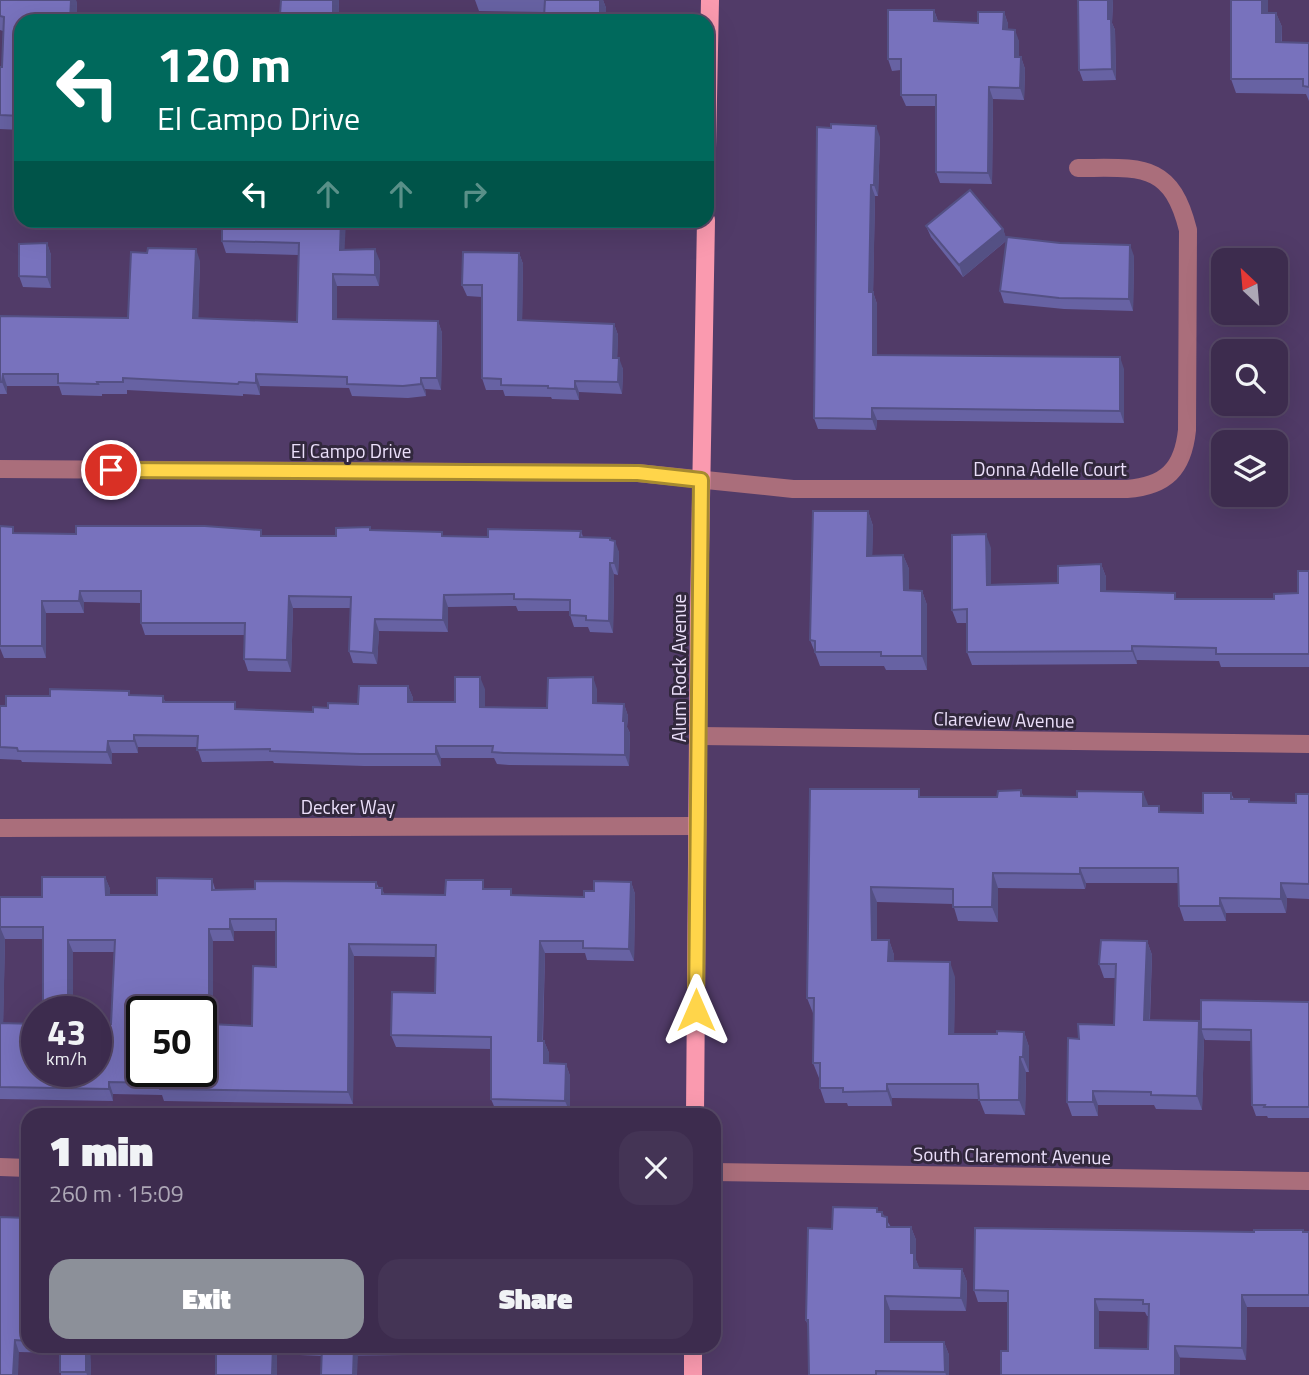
<!DOCTYPE html>
<html lang="en">
<head>
<meta charset="utf-8">
<style>
	:root { --surface:#3d2c4e; --page:#443455; --text:#f1f3f6; --muted:#ada7b6; --line:#564866; --accent:#8c9099 }
	body { margin:0; font-family:"Titillium Web",sans-serif; background:var(--page); color:var(--text); height:100vh; display:flex; flex-direction:column; font-size:26px; white-space:nowrap }
	* { box-sizing:border-box; margin:0 }
	p { font-size:23px; color:var(--muted) }
	.icon { flex:none; width:38px; height:38px; fill:none; stroke:currentColor; stroke-width:2; stroke-linecap:round; stroke-linejoin:round }
	.map { position:relative; flex:1; overflow:hidden }
	.panel { position:absolute; left:21px; top:1108px; width:700px; height:245px; display:flex; flex-direction:column; background:var(--surface); border-radius:21px; box-shadow:0 7px 28px #0002,0 0 0 2px var(--line) }
	.panel>* { flex:none }
	.top-card { position:absolute; left:14px; top:14px; width:700px; height:214px; border-radius:21px; box-shadow:0 7px 28px #0002,0 0 0 2px var(--line); background:#00695c; color:#fff; overflow:hidden }
	.needle { width:46px; rotate:334deg }
	.tools { position:absolute; left:1211px; top:248px; display:grid; gap:14px }
	.tools a { display:grid; place-items:center; width:77px; height:77px; border-radius:14px; background:var(--surface); box-shadow:0 7px 28px #0002,0 0 0 2px var(--line); font-size:35px }
	.speed { position:absolute; left:21px; top:996px; display:flex; gap:14px; font-size:35px; font-weight:700; text-align:center }
	.speed>* { display:grid; place-content:center; width:91px; height:91px; border-radius:50%; background:var(--surface); box-shadow:0 7px 28px #0002,0 0 0 2px var(--line); line-height:1 }
	.speed small { font-size:18px; font-weight:400 }
	.speed .limit { border:4px solid #111; border-radius:10px; background:#fff; color:#111 }
	.pin { position:absolute; display:grid; place-items:center; width:60px; height:60px; color:#fff; margin:-30px; border:4px solid #fff; border-radius:50%; box-shadow:0 2px 7px #0007 }
	.me { position:absolute; width:77px; margin:-38px; rotate:0deg; stroke-linejoin:round; filter:drop-shadow(0 0 5px #0008) }
	.turn { display:flex; align-items:center; gap:24px; height:147px; padding:0 28px; font-size:32px }
	.turn .icon { width:91px; height:91px; stroke-width:2.5 }
	.turn b { display:block; font-size:49px; line-height:60px }
	.lanes { display:flex; align-items:center; height:66px; padding:0 28px; background:#0003; justify-content:center; gap:35px; direction:ltr }
	.lanes .off { opacity:.35 }
	.round { display:grid; place-items:center; flex:none; width:74px; height:74px; border-radius:21px; background:var(--page) }
	.summary { display:flex; align-items:center; justify-content:space-between; height:119px; padding:0 28px }
	h1 { font-size:42px; font-weight:800; line-height:52px }
	.action { display:flex; gap:14px; margin-top:auto; padding:14px 28px }
	.action a { flex:1; height:80px; border-radius:21px; background:var(--accent); color:#fff; font-size:28px; font-weight:800; line-height:80px; text-align:center }
	.action a+a { background:var(--page); color:var(--text) }
	.map>svg:first-child { display:block }
	.lines { fill:none; stroke-linecap:round; stroke-linejoin:round }
	.minor { stroke:#aa6e7b; stroke-width:18 }
	.major { stroke:#fa9aaf; stroke-width:18 }
	.wall { fill:#6762a3; fill-rule:evenodd }
	.shaded-wall { fill:#545084 }
	.building { fill:#7872bd; stroke:#545084; stroke-width:2; fill-rule:evenodd }
	.route-casing { stroke:#a68a30; stroke-width:18 }
	.route { stroke:#ffd54a; stroke-width:12 }
	.labels { text-anchor:middle; dominant-baseline:central; stroke-width:6; stroke-linejoin:round; paint-order:stroke }
	.street-label { font-size:19px; fill:#ebdffa; stroke:#32283d }
</style>
</head>
<body>
<div class="map">
<svg width="1309" height="1375" viewBox="0 0 1309 1375">
	<rect width="100%" height="100%" fill="#513b68"/>
	<g class="lines">
		<g class="minor">
			<path d="M0,469L638,473L793,489H1127C1166,486 1183,469 1187,430L1188,230C1171,161 1140,168 1078,168"/>
			<polyline points="699,736 1309,744"/>
			<polyline points="0,828 697,826"/>
			<polyline points="0,1167 28,1168"/>
			<polyline points="714,1172 1309,1181"/>
		</g>
		<g class="major">
			<polyline points="707,148 710,0"/>
			<polyline points="695,1115 699,611 706,220"/>
			<polyline points="693,1375 693,1346"/>
		</g>
	</g>
	<g class="wall">
		<polygon points="0,0 77,2 76,21 21,21 21,130 0,129 0,67 2,67 3,31 0,30"/>
		<polygon points="281,0 339,0 338,21 283,21 280,15"/>
		<polygon points="475,0 603,0 606,8 606,21 546,21 544,12 479,11"/>
		<polygon points="1113,0 1112,23 1115,30 1116,80 1083,81 1079,70"/>
		<polygon points="934,10 938,21 978,23 1004,12 1008,24 1008,29 1019,41 1019,57 1021,57 1025,69 1024,100 993,99 992,184 940,183 936,172 936,106 906,106 901,95 901,70 892,71 888,59"/>
		<polygon points="1268,13 1276,13 1282,27 1282,42 1309,43 1309,101 1306,94 1236,93 1231,79"/>
		<polygon points="831,128 880,137 878,196 875,196 873,292 877,304 877,355 1124,369 1124,423 877,420 876,430 818,429 814,418"/>
		<polygon points="222,220 345,250 380,261 379,286 337,286 337,319 438,321 442,333 441,390 425,389 426,396 408,398 352,396 349,388 260,386 260,395 243,394 243,396 127,390 127,394 102,394 102,396 62,395 59,386 7,386 7,394 0,394 0,316 128,318 200,261 198,319 297,322 298,255 226,253 222,241"/>
		<polygon points="407,220 466,220 465,224 408,224"/>
		<polygon points="540,220 598,220 598,226 542,225"/>
		<polygon points="926,226 1003,229 1006,239 1134,256 1133,311 1064,309 1004,303 1000,291 1006,241 963,277 931,237"/>
		<polygon points="47,243 51,255 51,288 23,287 19,276"/>
		<polygon points="519,253 523,264 522,320 614,324 618,335 617,358 623,369 622,394 579,392 579,400 552,399 551,397 505,396 503,390 486,390 482,378 482,297 467,296 462,285"/>
		<polygon points="868,511 873,526 872,555 903,555 909,569 909,590 922,591 927,605 927,670 886,670 884,666 820,666 816,655 810,640"/>
		<polygon points="0,526 15,533 263,536 336,536 371,530 444,536 488,537 581,531 583,537 610,538 619,552 618,575 614,574 613,633 590,632 588,627 574,627 570,615 570,611 518,611 516,606 448,607 448,632 379,631 377,664 353,663 349,651 351,608 293,608 291,672 248,671 244,659 244,635 145,635 141,623 141,603 84,602 84,613 46,613 46,658 4,658 0,648"/>
		<polygon points="991,548 991,584 1058,583 1101,564 1106,577 1106,591 1177,599 1274,599 1298,593 1309,571 1309,667 1221,667 1219,661 1137,660 1137,664 972,665 967,652 967,623 957,623 952,610"/>
		<polygon points="408,686 413,698 413,702 455,702 485,689 485,708 547,708 597,689 597,703 624,704 628,716 627,727 630,733 629,766 509,765 497,764 494,758 441,758 441,766 364,766 274,763 273,761 202,762 197,747 138,747 138,753 112,753 112,764 22,762 21,760 0,759 0,706 6,706 50,696 129,691 130,695 163,696 165,702 238,710 313,712 328,708 358,704"/>
		<polygon points="1021,790 1023,796 1148,806 1161,812 1203,813 1231,793 1234,799 1250,802 1296,803 1309,794 1309,899 1287,898 1286,913 1226,913 1226,921 1184,921 1179,906 1179,883 1086,883 1085,889 998,888 998,922 958,921 953,904 877,902 877,940 889,940 894,955 894,961 955,977 954,1034 997,1034 1024,1032 1029,1047 1029,1072 1026,1072 1025,1115 985,1114 979,1099 892,1098 892,1106 848,1106 847,1103 825,1103 820,1088 820,1078 819,1078 813,1063 814,1013 813,1013 807,998 922,797 997,797"/>
		<path d="M105,877L110,889V895H157L212,879L215,889H255L376,882L379,888H382L384,894L445,895L486,889L514,895L584,897L594,891L631,882L635,894L634,961L587,960L585,953H545L543,1041H544L549,1053V1063L566,1064L570,1076V1113L496,1111L491,1099V1049L396,1047L391,1035L435,993V957L354,956L353,1104L164,1101L162,1095L113,1094V1101L0,1099V897H42ZM234,931H276V967L252,1026L213,1025V941H234ZM5,939H43V1012H73V952H114L111,1024L3,1023Z"/>
		<polygon points="1147,941 1152,955 1150,1020 1199,1021 1201,1026 1309,1002 1309,1118 1268,1118 1267,1116 1256,1116 1252,1105 1251,1041 1205,1040 1204,1038 1202,1110 1156,1109 1154,1105 1098,1105 1098,1116 1072,1116 1067,1102 1079,1039 1114,1025 1116,978 1104,978 1099,964"/>
		<polygon points="878,1212 882,1212 884,1216 891,1227 911,1227 916,1240 916,1260 919,1268 962,1269 967,1282 966,1311 890,1310 890,1342 944,1342 949,1355 949,1375 809,1375 808,1326 806,1320 832,1229"/>
		<polygon points="28,1218 28,1346 449,1346 449,1350 407,1350 407,1355 322,1356 277,1354 90,1350 91,1375 61,1375 60,1353 19,1352 0,1375"/>
		<path d="M1304,1232H1309V1307H1247L1246,1360L1008,1351V1302H978L974,1290ZM1099,1311L1145,1312L1147,1316H1149L1148,1349L1099,1348Z"/>
		<polygon points="568,1346 603,1346 603,1355 572,1355"/>
	</g>
	<g class="shaded-wall">
		<polygon points="71,0 76,0 77,2 76,21 70,21"/>
		<polygon points="333,0 339,0 338,21 333,21"/>
		<polygon points="597,0 603,0 606,8 606,21 601,21"/>
		<polygon points="1108,0 1113,0 1112,23 1115,30 1116,80 1112,69 1108,19"/>
		<polygon points="1262,0 1268,0 1268,27 1262,13"/>
		<polygon points="934,10 938,22 934,21"/>
		<polygon points="1004,12 1008,24 1008,40 1003,29"/>
		<polygon points="1276,13 1282,27 1281,57 1276,42"/>
		<polygon points="1015,30 1019,41 1019,69 1015,57"/>
		<polygon points="1021,57 1025,69 1024,100 1020,88"/>
		<polygon points="989,87 993,99 992,184 988,173"/>
		<polygon points="876,126 880,137 878,196 874,185"/>
		<polygon points="871,185 875,196 873,304 869,292"/>
		<polygon points="341,220 346,220 344,262 340,250"/>
		<polygon points="1003,229 1007,240 963,277 959,265"/>
		<polygon points="47,243 51,255 51,288 47,277"/>
		<polygon points="1130,245 1134,256 1133,311 1129,299"/>
		<polygon points="196,249 200,261 198,330 193,318"/>
		<polygon points="375,249 380,261 379,286 375,275"/>
		<polygon points="519,253 523,264 522,332 518,320"/>
		<polygon points="333,274 337,286 337,331 333,319"/>
		<polygon points="873,292 877,304 877,366 873,355"/>
		<polygon points="438,321 442,333 441,390 437,378"/>
		<polygon points="614,324 618,335 617,369 613,358"/>
		<polygon points="1120,357 1124,369 1124,423 1120,411"/>
		<polygon points="619,358 623,369 622,394 618,382"/>
		<polygon points="3,374 7,386 7,394 2,382"/>
		<polygon points="256,374 260,386 260,395 256,383"/>
		<polygon points="421,378 425,389 426,396 421,384"/>
		<polygon points="575,381 579,392 579,400 575,389"/>
		<polygon points="872,408 877,420 876,430 872,419"/>
		<polygon points="868,511 873,526 872,570 867,556"/>
		<polygon points="986,534 991,548 991,598 987,585"/>
		<polygon points="615,541 619,552 618,575 614,563"/>
		<polygon points="903,555 909,569 909,604 904,590"/>
		<polygon points="610,563 614,574 613,633 609,621"/>
		<polygon points="1101,564 1106,577 1106,604 1101,591"/>
		<polygon points="80,591 84,602 84,613 79,601"/>
		<polygon points="922,591 927,605 927,670 922,656"/>
		<polygon points="444,595 448,607 448,632 443,620"/>
		<polygon points="289,596 293,608 291,672 287,660"/>
		<polygon points="42,601 46,613 46,658 42,646"/>
		<polygon points="375,619 379,631 377,664 373,653"/>
		<polygon points="1132,646 1137,660 1137,664 1132,651"/>
		<polygon points="480,677 485,689 485,719 480,707"/>
		<polygon points="593,677 597,689 597,715 593,703"/>
		<polygon points="408,686 413,698 412,714 408,702"/>
		<polygon points="624,704 628,716 627,727 630,733 629,766 625,755 623,721"/>
		<polygon points="134,735 138,747 138,753 134,741"/>
		<polygon points="108,741 112,753 112,764 107,752"/>
		<polygon points="436,746 441,758 441,766 436,754"/>
		<polygon points="1143,792 1149,807 1143,806"/>
		<polygon points="1080,868 1086,883 1085,889 1080,874"/>
		<polygon points="993,873 998,888 998,922 992,907"/>
		<polygon points="105,877 110,889 110,907 106,895"/>
		<polygon points="631,882 635,894 634,961 629,949"/>
		<polygon points="1281,883 1287,898 1286,913 1281,899"/>
		<polygon points="871,887 877,902 877,954 872,940"/>
		<polygon points="1220,898 1226,913 1226,921 1220,906"/>
		<polygon points="230,919 234,931 234,941 230,929"/>
		<polygon points="0,927 5,939 3,1035 0,1028"/>
		<polygon points="209,929 213,941 213,1036 209,1024"/>
		<polygon points="68,940 73,952 73,1012 68,1012"/>
		<polygon points="889,940 894,955 894,976 888,961"/>
		<polygon points="540,941 545,953 542,1053 538,1041"/>
		<polygon points="1147,941 1152,955 1149,1034 1144,1020"/>
		<polygon points="349,944 354,956 353,1104 348,1092"/>
		<polygon points="950,962 955,977 954,1048 949,1034"/>
		<polygon points="1199,1021 1204,1038 1202,1110 1197,1096"/>
		<polygon points="1024,1032 1029,1047 1029,1072 1023,1057"/>
		<polygon points="544,1041 549,1053 549,1075 544,1063"/>
		<polygon points="1020,1057 1026,1072 1025,1115 1019,1100"/>
		<polygon points="566,1064 570,1076 570,1113 565,1101"/>
		<polygon points="109,1082 113,1094 113,1101 109,1089"/>
		<polygon points="887,1084 892,1098 892,1106 887,1091"/>
		<polygon points="1093,1091 1098,1105 1098,1116 1093,1102"/>
		<polygon points="911,1227 916,1240 916,1260 919,1267 918,1281 914,1268 911,1253"/>
		<polygon points="962,1269 967,1282 966,1311 961,1298"/>
		<polygon points="1242,1295 1247,1307 1246,1360 1242,1348"/>
		<polygon points="885,1296 890,1310 890,1355 885,1342"/>
		<polygon points="1095,1299 1099,1311 1099,1360 1095,1348"/>
		<polygon points="15,1340 19,1352 18,1375 13,1375"/>
		<polygon points="944,1342 949,1355 949,1375 946,1375 945,1372"/>
		<polygon points="86,1346 89,1346 90,1350 91,1375 87,1375 86,1372"/>
		<polygon points="273,1346 274,1346 277,1354 277,1375 272,1375"/>
		<polygon points="354,1346 358,1355 357,1375 353,1375"/>
		<polygon points="599,1346 603,1346 603,1355"/>
		<polygon points="1175,1346 1180,1358 1180,1375 1175,1375"/>
	</g>
	<g class="building">
		<polygon points="0,0 71,0 70,21 21,21 21,116 0,115 0,67 2,67 4,17 0,16"/>
		<polygon points="281,0 333,0 333,21 302,21 302,15 280,15"/>
		<polygon points="545,0 600,0 600,18 544,17"/>
		<polygon points="1078,0 1108,0 1108,19 1111,19 1112,69 1079,70"/>
		<polygon points="1231,0 1262,0 1262,13 1276,13 1276,42 1309,43 1309,87 1303,86 1303,79 1231,79"/>
		<polygon points="888,10 934,10 934,21 978,23 978,12 1004,12 1003,29 1015,30 1015,57 1021,57 1020,88 989,87 988,173 936,172 936,95 901,95 901,59 888,59"/>
		<polygon points="831,124 876,126 874,185 871,185 869,292 873,292 873,355 1120,357 1120,411 872,408 872,419 814,418 817,127 831,128"/>
		<polygon points="970,190 1003,229 959,265 926,226"/>
		<polygon points="222,220 341,220 340,250 375,249 375,275 333,274 333,319 438,321 437,378 421,378 421,384 403,386 347,384 347,377 256,374 256,383 239,382 238,384 123,378 123,382 97,382 98,384 58,383 58,374 3,374 2,382 0,382 0,316 128,318 131,252 147,253 148,248 196,249 193,318 297,322 299,243 222,241"/>
		<polygon points="1007,237 1060,243 1130,245 1129,299 1059,298 1000,291"/>
		<polygon points="47,243 47,277 19,276 19,244"/>
		<polygon points="463,252 519,253 518,320 614,324 613,358 619,358 618,382 575,381 575,389 548,388 548,386 501,385 501,379 482,378 482,285 462,285"/>
		<polygon points="813,511 868,511 867,556 903,555 904,590 922,591 922,656 881,656 881,652 815,652 815,641 810,640"/>
		<polygon points="0,526 13,527 13,533 76,534 76,526 205,526 261,530 261,536 336,536 336,528 370,527 370,530 442,532 442,536 488,537 488,529 581,531 580,537 610,538 610,540 615,541 614,563 610,563 609,621 586,620 586,616 570,615 570,600 514,599 514,594 444,595 443,620 375,619 373,653 349,651 351,597 289,596 287,660 244,659 245,623 141,623 141,591 80,591 79,601 42,601 42,646 0,646"/>
		<polygon points="986,534 987,585 1058,583 1058,566 1101,564 1101,591 1175,593 1175,599 1274,599 1274,594 1298,593 1298,571 1309,571 1309,654 1216,654 1216,648 1132,646 1132,651 967,652 967,609 952,610 952,535"/>
		<polygon points="455,677 480,677 480,707 547,708 548,678 593,677 593,703 624,704 623,721 625,721 625,755 504,753 492,752 493,746 436,746 436,754 360,754 270,751 270,749 197,750 198,736 134,735 134,741 108,741 107,752 18,751 17,748 0,747 0,706 6,706 6,696 50,696 50,689 129,691 129,695 163,696 163,702 235,702 235,709 313,712 313,707 328,708 328,703 358,704 359,686 408,686 408,702 455,702"/>
		<polygon points="810,789 919,789 919,797 997,797 998,791 1021,790 1021,796 1077,797 1077,791 1143,792 1143,806 1159,806 1159,812 1203,813 1203,793 1231,793 1231,799 1249,799 1249,802 1296,803 1296,794 1309,794 1309,884 1281,883 1281,899 1220,898 1220,906 1179,906 1178,868 1080,868 1080,874 993,873 992,907 953,907 953,889 871,887 872,940 889,940 888,961 950,962 949,1034 997,1034 997,1031 1024,1032 1023,1057 1020,1057 1019,1100 979,1100 978,1084 887,1084 887,1091 843,1092 843,1088 820,1088 820,1063 813,1063 814,998 807,998"/>
		<path d="M42,877H105L106,895H157V878L212,879V890L255,889V881L376,882V888H382V894L445,895L446,880H483V889H511V895L584,897V891H594V881L631,882L629,949L583,948V941H540L538,1041H544V1063L566,1064L565,1101L491,1099V1037L391,1035L392,992L435,993L436,945L349,944L348,1092L160,1089L159,1083L109,1082V1089L0,1087V1023L37,1024V1071H96V1024H111L115,940H68V1012H43V927H0V947V897H42ZM230,919H276V967L253,966L252,1026L209,1024V929H230ZM142,1012H201V1071H142Z"/>
		<polygon points="1101,940 1147,941 1144,1020 1199,1021 1197,1096 1151,1095 1151,1092 1093,1091 1093,1102 1067,1102 1068,1038 1079,1039 1078,1024 1114,1025 1116,964 1099,964"/>
		<polygon points="1201,1000 1309,1002 1309,1107 1264,1107 1265,1105 1252,1105 1251,1030 1201,1029"/>
		<polygon points="833,1207 877,1208 877,1212 882,1212 882,1216 887,1217 887,1227 911,1227 911,1253 914,1253 914,1268 962,1269 961,1298 885,1296 885,1342 944,1342 945,1372 876,1371 876,1375 809,1375 808,1320 806,1320 808,1228 832,1229"/>
		<polygon points="0,1217 28,1218 28,1341 15,1340 13,1375 0,1375"/>
		<path d="M975,1228L1254,1232V1230H1303V1232H1309V1295H1242V1348L1175,1346V1375H1001V1351H1008V1291L974,1290ZM1095,1299L1143,1300V1304H1149L1148,1349L1095,1348Z"/>
		<rect x="60" y="1346" width="26" height="26"/>
		<polygon points="216,1346 273,1346 272,1375 216,1375"/>
		<polygon points="322,1346 354,1346 353,1375 321,1375"/>
	</g>
	<g class="lines">
		<g class="route-casing">
			<polyline id="route" points="111,470 638,473 701,480 696,1010"/>
		</g>
		<use href="#route" class="route"/>
	</g>
	<g class="labels">
		<g class="street-label">
			<text x="351" y="450">El Campo Drive</text>
			<text x="1050" y="468">Donna Adelle Court</text>
			<text transform="translate(678 668) rotate(-90)">Alum Rock Avenue</text>
			<text transform="translate(1004 719) rotate(1)">Clareview Avenue</text>
			<text x="348" y="806">Decker Way</text>
			<text transform="translate(1012 1155) rotate(1)">South Claremont Avenue</text>
		</g>
	</g>
</svg>
<div class="tools">
<a><svg class="needle" viewBox="-14 -14 28 28"><path d="M0-13l5 13h-10z" fill="#e53935"/><path d="M0 13l5-13h-10z" fill="#ada7b6"/></svg></a>
<a><svg class="icon" aria-label="search" viewBox="0 0 24 24"><circle cx="10" cy="10" r="6"/><path d="M15 15l6 6"/></svg></a>
<a><svg class="icon" aria-label="layers" viewBox="0 0 24 24"><path d="M12 4l9 5-9 5-9-5zM3 14l9 5 9-5"/></svg></a>
</div>
<div class="speed"><div>43<small>km/h</small></div><div class="limit">50</div></div>
<div class="pin" style="left:111px;top:470px;background:#d93025"><svg class="icon" aria-label="arrive" viewBox="0 0 24 24"><path d="M6 21V4h12l-3 4 3 4H6"/></svg></div>
<svg class="me" style="left:696px;top:1010px" viewBox="-20 -20 40 40"><path d="M0-17L14 15 0 8-14 15z" fill="#ffd54a" stroke="#fff" stroke-width="4"/></svg>
<div class="top-card">
<div class="turn"><svg class="icon" aria-label="left" viewBox="0 0 24 24"><path d="M17 20v-9H6M10 6l-5 5 5 5"/></svg><div><b>120 m</b>El Campo Drive</div></div>
<div class="lanes"><svg class="icon" aria-label="left" viewBox="0 0 24 24"><path d="M17 20v-9H6M10 6l-5 5 5 5"/></svg><svg class="icon off" aria-label="ahead" viewBox="0 0 24 24"><path d="M12 20V5M6 11l6-6 6 6"/></svg><svg class="icon off" aria-label="ahead" viewBox="0 0 24 24"><path d="M12 20V5M6 11l6-6 6 6"/></svg><svg class="icon off" aria-label="right" viewBox="0 0 24 24"><path d="M7 20v-9h11M14 6l5 5-5 5"/></svg></div>
</div>
<section class="panel">
<div class="summary"><div><h1>1 min</h1><p>260 m · 15:09</p></div><a class="round"><svg class="icon" aria-label="close" viewBox="0 0 24 24"><path d="M6 6l12 12M18 6L6 18"/></svg></a></div>
<div class="action"><a>Exit</a><a>Share</a></div>
</section>
</div>
</body>
</html>
